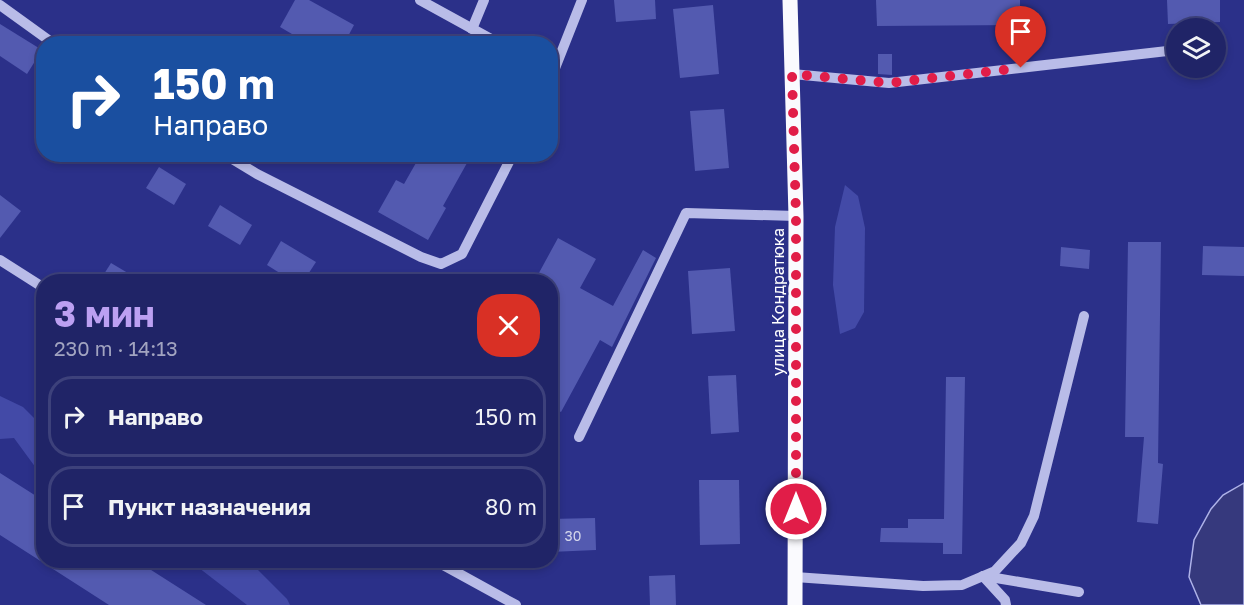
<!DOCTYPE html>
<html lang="ru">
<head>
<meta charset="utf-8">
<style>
	:root { --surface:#202467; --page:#282c6d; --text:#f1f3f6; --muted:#a2a4c0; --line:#3d417b; --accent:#bca0f2 }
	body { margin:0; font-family:"Golos Text",sans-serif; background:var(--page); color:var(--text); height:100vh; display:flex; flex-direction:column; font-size:22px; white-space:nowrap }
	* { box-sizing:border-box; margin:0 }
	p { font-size:20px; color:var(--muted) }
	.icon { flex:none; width:33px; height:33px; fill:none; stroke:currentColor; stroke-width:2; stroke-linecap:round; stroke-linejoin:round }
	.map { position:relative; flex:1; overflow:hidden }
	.drawer { position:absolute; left:36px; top:274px; width:522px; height:294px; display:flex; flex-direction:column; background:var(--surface); border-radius:24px; box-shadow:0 3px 9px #0003,0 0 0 2px var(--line) }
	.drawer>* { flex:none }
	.top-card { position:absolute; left:36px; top:36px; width:522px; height:126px; border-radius:24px; box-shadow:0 3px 9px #0003,0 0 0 2px var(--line); background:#1a4fa0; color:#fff; overflow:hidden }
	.tools { position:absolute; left:1166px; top:18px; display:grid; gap:12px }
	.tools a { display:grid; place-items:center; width:60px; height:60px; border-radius:50%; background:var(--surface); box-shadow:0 3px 9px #0003,0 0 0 2px var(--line); font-size:30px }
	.pin { position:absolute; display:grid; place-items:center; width:51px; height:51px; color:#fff; margin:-62px -26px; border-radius:50% 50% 50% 0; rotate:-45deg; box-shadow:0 0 6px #0007 }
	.pin .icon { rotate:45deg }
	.me { position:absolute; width:66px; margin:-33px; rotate:0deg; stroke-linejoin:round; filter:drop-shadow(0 0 4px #0008) }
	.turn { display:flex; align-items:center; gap:21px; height:126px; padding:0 18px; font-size:27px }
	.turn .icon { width:78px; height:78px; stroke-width:2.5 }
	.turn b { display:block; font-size:42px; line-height:51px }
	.round { display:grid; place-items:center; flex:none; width:63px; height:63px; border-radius:24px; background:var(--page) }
	.head { display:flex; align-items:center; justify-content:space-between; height:102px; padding:0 18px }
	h1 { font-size:36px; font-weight:700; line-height:45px; color:var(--accent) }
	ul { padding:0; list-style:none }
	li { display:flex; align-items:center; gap:18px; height:81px; margin:0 12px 9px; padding:0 6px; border:3px solid var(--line); border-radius:24px }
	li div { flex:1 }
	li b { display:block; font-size:22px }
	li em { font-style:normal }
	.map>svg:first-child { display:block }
	.green { fill:#434aa7 }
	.water { fill:#36397d; stroke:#aeb2e8; stroke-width:1.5 }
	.building { fill:#535ab0 }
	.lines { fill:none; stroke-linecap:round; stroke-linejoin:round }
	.minor { stroke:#b9bce8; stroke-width:10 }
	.major { stroke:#fafafe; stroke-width:15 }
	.route { stroke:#e11d48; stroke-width:10; stroke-dasharray:0 18 }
	.labels { text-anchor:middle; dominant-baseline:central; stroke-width:4.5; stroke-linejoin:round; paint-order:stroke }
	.number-label { font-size:14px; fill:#d4d6eb }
	.street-label { font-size:16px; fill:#fff; stroke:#2b3089 }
</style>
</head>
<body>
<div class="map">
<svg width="1244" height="605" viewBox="0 0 1244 605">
	<rect width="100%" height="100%" fill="#2b3089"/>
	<g class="green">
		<polygon points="845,185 858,196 865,228 864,312 855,328 840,334 833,285 835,227"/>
		<polygon points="0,396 23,407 43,427 43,473 36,468 14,438 0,439"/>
		<polygon points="190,561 251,563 287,599 290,605 247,605"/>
	</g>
	<polygon class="water" points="1244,483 1244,605 1201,605 1189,577 1194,540 1211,509 1223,495"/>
	<g class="building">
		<polygon points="295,0 309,0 354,25 344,44 309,44 280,27"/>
		<polygon points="614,0 655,0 656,19 616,22"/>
		<polygon points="876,0 1020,0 1020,25 877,26"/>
		<polygon points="1167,0 1220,0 1220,22 1168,24"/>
		<polygon points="713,5 719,74 680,78 673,9"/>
		<polygon points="0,24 42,50 27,74 0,56"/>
		<polygon points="878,54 892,54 892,75 878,74"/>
		<polygon points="724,109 729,168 695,171 690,111"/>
		<polygon points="421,154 453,154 467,163 443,206 446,208 428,240 378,212 396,180 404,184"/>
		<polygon points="159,167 186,184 174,205 146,188"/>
		<polygon points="0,195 21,211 0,238"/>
		<polygon points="220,205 252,225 240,245 208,226"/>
		<polygon points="558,238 596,259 580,288 613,306 643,250 656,258 612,347 600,340 561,412 550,406 550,282 534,282"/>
		<polygon points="281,241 316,262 303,282 294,282 267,265"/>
		<polygon points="1128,242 1161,242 1158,463 1163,464 1158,524 1137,522 1144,437 1125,437"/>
		<polygon points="1203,246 1244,247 1244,276 1202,275"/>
		<polygon points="1061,247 1090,250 1089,269 1060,266"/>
		<polygon points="111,263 143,282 99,282"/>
		<polygon points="730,268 735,331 692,334 688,271"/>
		<polygon points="736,375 739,432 711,434 708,376"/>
		<polygon points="946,377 965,377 962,554 943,554 943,543 880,542 881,528 908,528 908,519 944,519"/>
		<polygon points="0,473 44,501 44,561 137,561 206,605 109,605 0,535"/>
		<polygon points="699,480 739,480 740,544 700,545"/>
		<polygon points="595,518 596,550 550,552 550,519"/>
		<polygon points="675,575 676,605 650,605 649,576"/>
	</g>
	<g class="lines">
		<g class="minor">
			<polyline points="420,0 500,44"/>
			<polyline points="0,5 54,44"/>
			<polyline points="472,29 484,0"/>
			<polyline points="792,74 889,83 1176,50"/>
			<polyline points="550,81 582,0"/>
			<polyline points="224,154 257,174 421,257 441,264 462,254 513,154"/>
			<polyline points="0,260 44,288"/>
			<polyline points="579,437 686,213 796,216"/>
			<polyline points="436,561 516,605"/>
			<polyline points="983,576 1005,600 1006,605"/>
			<polyline points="984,576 1079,592"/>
			<polyline points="795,577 923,586 962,585 995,571 1021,543 1034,516 1084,316"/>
		</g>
		<polyline class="major" points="790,0 796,216 795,605"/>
	</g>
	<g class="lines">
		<polyline class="route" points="796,509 796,216 792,74 889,83 1021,68"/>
	</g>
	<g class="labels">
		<g class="number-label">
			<text x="573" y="535">30</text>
		</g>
		<g class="street-label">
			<text transform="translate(778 302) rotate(-90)">улица Кондратюка</text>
		</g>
	</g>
</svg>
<div class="tools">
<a><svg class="icon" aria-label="layers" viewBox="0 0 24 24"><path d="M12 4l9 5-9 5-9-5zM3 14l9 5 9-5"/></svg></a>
</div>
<div class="pin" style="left:1021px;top:68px;background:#d93025"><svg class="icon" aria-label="arrive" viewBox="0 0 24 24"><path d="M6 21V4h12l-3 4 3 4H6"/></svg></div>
<svg class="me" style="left:796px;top:509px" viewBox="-20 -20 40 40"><circle r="17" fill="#e11d48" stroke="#fff" stroke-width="3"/><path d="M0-11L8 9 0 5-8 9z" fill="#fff"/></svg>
<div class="top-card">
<div class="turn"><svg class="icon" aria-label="right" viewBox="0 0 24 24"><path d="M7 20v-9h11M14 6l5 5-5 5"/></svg><div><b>150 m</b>Направо</div></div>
</div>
<section class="drawer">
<div class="head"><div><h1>3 мин</h1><p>230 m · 14:13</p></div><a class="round" style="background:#d93025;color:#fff"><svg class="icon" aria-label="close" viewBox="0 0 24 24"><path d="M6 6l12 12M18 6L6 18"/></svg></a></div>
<ul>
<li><svg class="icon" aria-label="right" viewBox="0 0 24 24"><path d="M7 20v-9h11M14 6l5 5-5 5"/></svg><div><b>Направо</b></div><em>150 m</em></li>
<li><svg class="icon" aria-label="arrive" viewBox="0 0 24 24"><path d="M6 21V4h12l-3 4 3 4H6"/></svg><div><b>Пункт назначения</b></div><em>80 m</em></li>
</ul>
</section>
</div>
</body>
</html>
